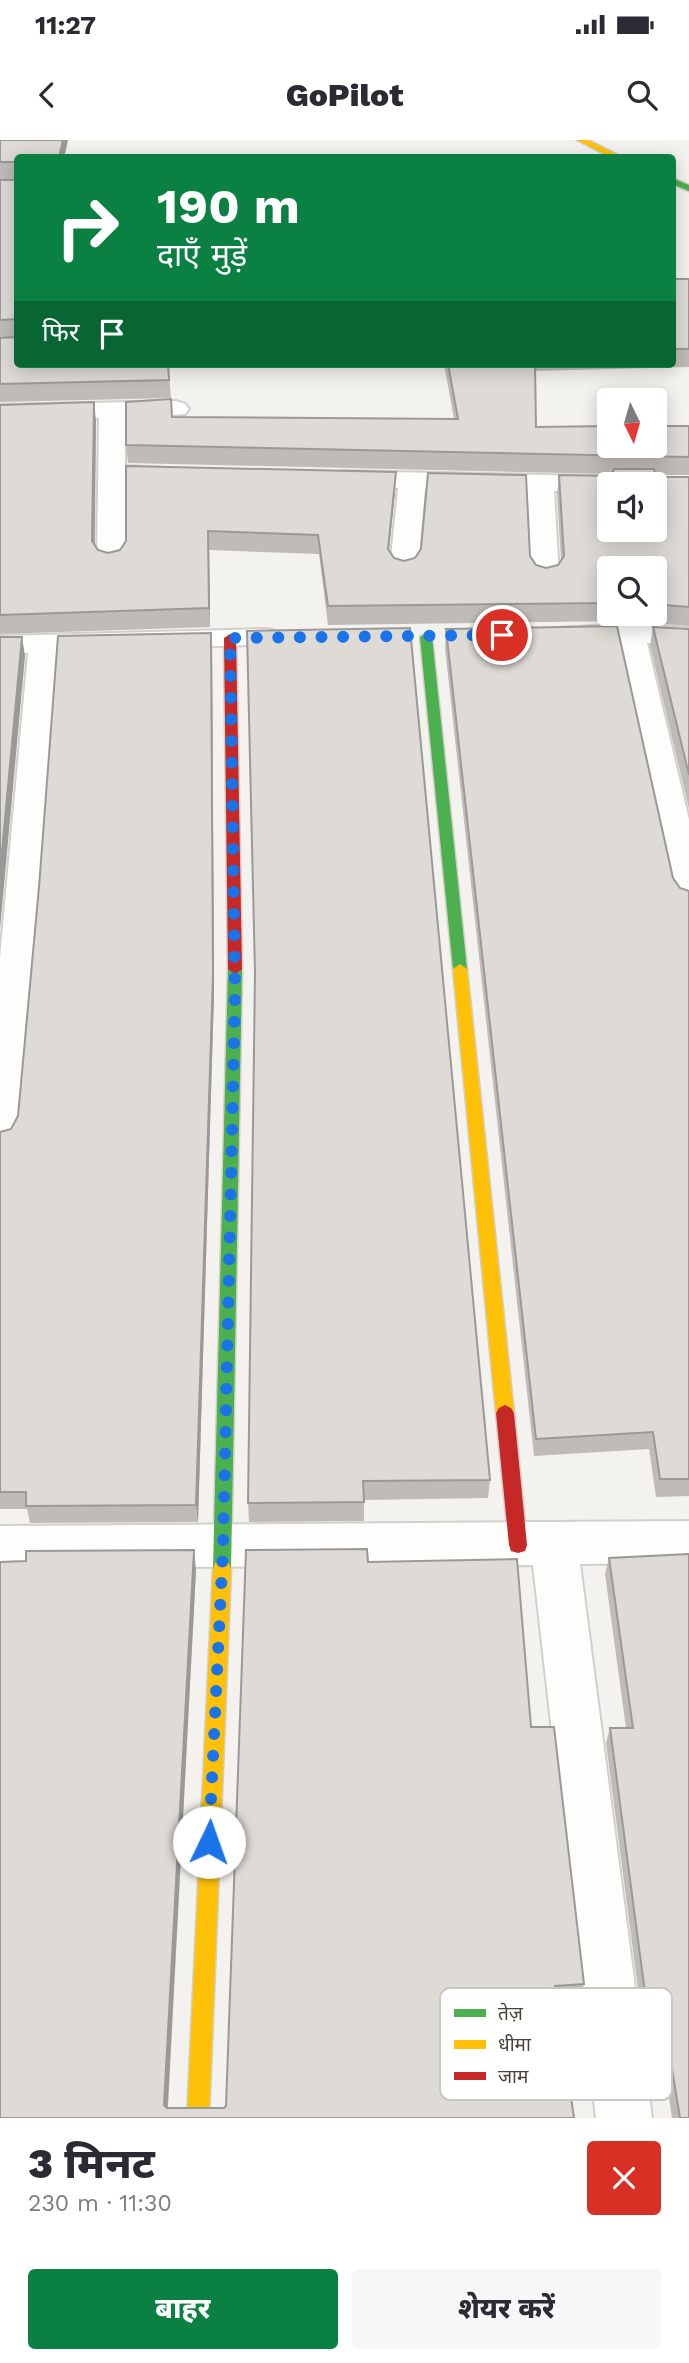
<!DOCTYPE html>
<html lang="hi">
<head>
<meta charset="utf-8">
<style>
	:root { --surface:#fff; --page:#f7f7f7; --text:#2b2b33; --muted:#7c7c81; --accent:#0b8043 }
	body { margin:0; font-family:"Work Sans","Noto Sans Devanagari",sans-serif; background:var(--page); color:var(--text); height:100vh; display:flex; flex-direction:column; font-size:26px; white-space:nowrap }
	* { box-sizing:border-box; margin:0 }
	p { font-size:23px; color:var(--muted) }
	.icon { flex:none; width:38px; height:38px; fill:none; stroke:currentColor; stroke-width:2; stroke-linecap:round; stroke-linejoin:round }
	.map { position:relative; height:1978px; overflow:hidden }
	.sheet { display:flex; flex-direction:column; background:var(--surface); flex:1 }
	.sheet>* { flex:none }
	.guide { position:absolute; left:14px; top:14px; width:662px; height:214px; border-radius:7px; box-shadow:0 4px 18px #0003; background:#0b8043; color:#fff; overflow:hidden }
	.needle { width:46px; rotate:175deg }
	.buttons { position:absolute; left:597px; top:248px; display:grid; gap:14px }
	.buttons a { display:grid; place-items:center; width:70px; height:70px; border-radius:7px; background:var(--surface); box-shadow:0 4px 18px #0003; font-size:35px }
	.pin { position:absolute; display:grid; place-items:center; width:60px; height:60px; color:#fff; margin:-30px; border:4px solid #fff; border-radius:50%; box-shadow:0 2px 7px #0007 }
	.me { position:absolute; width:77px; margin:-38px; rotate:3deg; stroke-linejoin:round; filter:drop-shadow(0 0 5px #0008) }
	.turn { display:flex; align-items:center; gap:24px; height:147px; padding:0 28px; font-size:32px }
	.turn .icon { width:91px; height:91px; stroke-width:2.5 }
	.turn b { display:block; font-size:49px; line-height:60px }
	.then { display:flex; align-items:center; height:66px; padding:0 28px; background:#0003; gap:14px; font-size:26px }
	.round { display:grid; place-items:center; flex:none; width:74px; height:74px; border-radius:7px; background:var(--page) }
	.summary { display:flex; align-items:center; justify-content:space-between; height:119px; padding:0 28px }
	h1 { font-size:42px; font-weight:800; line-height:52px }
	.primary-button { display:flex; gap:14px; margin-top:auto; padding:14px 28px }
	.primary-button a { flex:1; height:80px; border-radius:7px; background:var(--accent); color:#fff; font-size:28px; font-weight:800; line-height:80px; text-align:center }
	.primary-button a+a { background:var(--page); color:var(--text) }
	.status { display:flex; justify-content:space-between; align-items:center; height:49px; padding:0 35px; background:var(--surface); direction:ltr }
	.status svg { height:19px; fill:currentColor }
	header { display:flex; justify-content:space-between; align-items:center; height:91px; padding:0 28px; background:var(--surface); font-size:32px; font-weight:800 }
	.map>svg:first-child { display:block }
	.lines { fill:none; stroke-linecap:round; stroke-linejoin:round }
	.street-casing { stroke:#d2d0cb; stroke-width:4 }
	.fast-casing { stroke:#d3cfc5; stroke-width:3 }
	.slow-casing { stroke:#d3cfc5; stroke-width:3 }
	.jam-casing { stroke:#d3cfc5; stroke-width:3 }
	.street { fill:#fdfdfc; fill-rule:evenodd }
	.fast { fill:#4caf50; fill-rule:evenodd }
	.slow { fill:#ffc107; fill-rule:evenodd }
	.jam { fill:#c62828; fill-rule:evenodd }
	.wall { fill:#bfbcb8; fill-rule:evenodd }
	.shaded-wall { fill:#9b9996 }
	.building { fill:#dedbd6; stroke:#9b9996; stroke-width:2; fill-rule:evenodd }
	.route { stroke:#1a73e8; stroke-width:12; stroke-dasharray:0 21.6 }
	.key { fill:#fff; stroke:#c9c7c4; stroke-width:2 }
	.key-label { font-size:19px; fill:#4b4439 }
</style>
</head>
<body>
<div class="status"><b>11:27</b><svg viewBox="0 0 49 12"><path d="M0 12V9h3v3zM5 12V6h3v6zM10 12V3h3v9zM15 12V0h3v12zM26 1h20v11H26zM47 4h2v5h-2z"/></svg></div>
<header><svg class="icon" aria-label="back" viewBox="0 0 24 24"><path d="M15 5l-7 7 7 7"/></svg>GoPilot<svg class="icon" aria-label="search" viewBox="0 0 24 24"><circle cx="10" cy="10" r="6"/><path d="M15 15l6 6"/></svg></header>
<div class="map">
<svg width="689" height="1978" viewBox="0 0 689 1978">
	<rect width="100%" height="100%" fill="#f4f2ee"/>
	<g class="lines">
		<g class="street-casing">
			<g id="street">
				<polygon points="176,261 185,264 189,269 185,274 125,278 125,326 188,329 192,335 188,341 125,342 125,420 121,426 111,429 101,426 97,420 99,278 0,281 0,265"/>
				<polygon points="344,331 639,337 649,339 652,345 609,345 609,352 554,351 559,435 555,441 545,444 535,441 531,435 527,351 425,349 418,428 414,434 404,437 394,434 390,428 398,348 334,345 331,339 334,333"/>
				<polygon points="629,484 689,488 689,506 647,503 689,680 689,769 677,765 672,757 617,502 555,500 550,494 555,488"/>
				<polygon points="267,489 278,492 282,498 278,504 58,512 40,766 19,995 14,1005 0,1010 0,818 28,513 0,514 0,496"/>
				<polygon points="689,1381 689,1423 580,1424 652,1978 596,1978 533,1425 0,1428 0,1386"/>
			</g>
		</g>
		<g class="fast-casing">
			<g id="fast">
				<polygon points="672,38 689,45 689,51 672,44"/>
				<polygon points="426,493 432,497 467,829 460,834 453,829 420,497"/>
				<polygon points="235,824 242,829 231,1429 229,1435 222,1438 215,1435 213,1429 228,829"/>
			</g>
		</g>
		<g class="slow-casing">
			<g id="slow">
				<polygon points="577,0 588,0 624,18 612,18"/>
				<polygon points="460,824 467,829 514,1273 511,1278 505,1281 499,1278 496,1273 453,829"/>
				<polygon points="222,1420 229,1423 231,1429 209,1978 187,1978 213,1429 215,1423"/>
			</g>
		</g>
		<g class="jam-casing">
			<g id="jam">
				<polygon points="230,494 236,498 242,829 235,834 228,829 224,498"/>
				<polygon points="505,1265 511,1268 514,1273 527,1405 525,1411 518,1413 511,1411 509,1405 496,1273 499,1268"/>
			</g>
		</g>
		<use href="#street" class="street"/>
		<use href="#fast" class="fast"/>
		<use href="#slow" class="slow"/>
		<use href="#jam" class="jam"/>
	</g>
	<g class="wall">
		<polygon points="0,0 68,0 64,18 18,18 18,39 0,39"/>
		<polygon points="0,40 18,40 18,224 168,224 171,258 0,262"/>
		<path d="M672,139H689V227L535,231L536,287L689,286V335H656V337H689V486L629,481L328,485L319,414L209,410L210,487L0,494V265L96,281L95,405L98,410L108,413L395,351L389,411L394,418L404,421L530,416L536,425L546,428L558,425L561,420L557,354L559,335L611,336L612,334L128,323L126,305L172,277L454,279L444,224H672ZM609,429H654V474H609Z"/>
		<polygon points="653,487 689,489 689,669 650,506"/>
		<polygon points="446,489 673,738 680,748 689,751 689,1356 656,1357 649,1309 534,1316 445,508"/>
		<polygon points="211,493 212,512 214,854 198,1382 30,1383 27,1369 0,1369 0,992 11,989 18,976"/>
		<polygon points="255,833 490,1340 488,1358 364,1360 364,1381 249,1382 248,1363"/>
		<polygon points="609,1418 689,1978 672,1978 657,1879 642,1880 606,1603 610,1588 626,1588 605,1434"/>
		<polygon points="368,1422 531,1587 584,1844 580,1858 557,1860 574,1978 0,1978 196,1430 168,1968 224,1968 226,1966"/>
	</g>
	<g class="shaded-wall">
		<polygon points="63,0 68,0 64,18 59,18"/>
		<polygon points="94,262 96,281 94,420 92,401"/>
		<polygon points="396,332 395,351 387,428 388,409"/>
		<polygon points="208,391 209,410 210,487 209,468"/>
		<polygon points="211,493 212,512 214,854 198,1382 196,1365"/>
		<polygon points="22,497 25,516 0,789 0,732"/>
		<polygon points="194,1410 196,1430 167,1978 164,1965"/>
	</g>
	<g class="building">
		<polygon points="0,0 63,0 59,18 18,18 18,22 0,22"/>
		<polygon points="0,40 18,40 18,197 17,179 0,180"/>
		<rect x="672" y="139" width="17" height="70"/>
		<polygon points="18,197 18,224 168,224 169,240 0,244 0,198"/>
		<polygon points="448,224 535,224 536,287 609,286 609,306 654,306 654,286 689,286 689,317 126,305 126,262 171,259 172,277 458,279"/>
		<path d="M94,262L92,401L98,410L108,413L120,410L126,401V326L396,332L388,409L394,418L404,421L415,418L421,409L428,333L526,335L530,416L536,425L546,428L558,425L564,416L559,335L611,336L614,329H654L656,337H689V467L654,464V429H609V463L328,466L318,395L208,391L209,468L0,475V265ZM609,345H654V390H609Z"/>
		<polygon points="617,486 673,738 680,748 689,751 689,1339 660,1339 653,1292 536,1299 446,489"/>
		<polygon points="653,487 689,489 689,635"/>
		<polygon points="410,488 490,1340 363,1341 364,1362 248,1363 255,833 247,491"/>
		<polygon points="211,493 213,835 196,1365 26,1366 26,1352 0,1352 0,992 11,989 18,976 39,747 58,496"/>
		<polygon points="0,497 22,497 0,732"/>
		<polygon points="367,1409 368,1422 517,1419 531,1587 554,1587 584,1844 555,1846 574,1978 0,1978 0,1422 26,1421 26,1411 194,1410 164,1965 167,1968 224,1968 226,1966 246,1410"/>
		<polygon points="689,1414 689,1978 680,1978 662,1867 647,1868 610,1588 633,1588 609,1418"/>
	</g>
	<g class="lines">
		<polyline class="route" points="209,1702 223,1407 235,854 230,498 502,495"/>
	</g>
	<rect x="440" y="1848" width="232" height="112" rx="10" class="key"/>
	<rect x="454" y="1869" width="32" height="8" fill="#4caf50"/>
	<rect x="454" y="1900" width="32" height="9" fill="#ffc107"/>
	<rect x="454" y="1932" width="32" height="8" fill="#c62828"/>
	<g class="key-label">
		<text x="498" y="1880">तेज़</text>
		<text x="498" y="1911">धीमा</text>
		<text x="498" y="1943">जाम</text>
	</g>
</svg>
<div class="buttons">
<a><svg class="needle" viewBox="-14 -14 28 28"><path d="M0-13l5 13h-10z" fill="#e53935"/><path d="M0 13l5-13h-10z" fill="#7c7c81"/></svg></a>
<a><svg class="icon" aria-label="sound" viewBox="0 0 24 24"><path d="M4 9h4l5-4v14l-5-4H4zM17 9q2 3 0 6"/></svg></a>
<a><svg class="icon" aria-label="search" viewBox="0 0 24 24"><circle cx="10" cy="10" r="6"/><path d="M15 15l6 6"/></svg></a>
</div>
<div class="pin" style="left:502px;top:495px;background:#d93025"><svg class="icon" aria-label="arrive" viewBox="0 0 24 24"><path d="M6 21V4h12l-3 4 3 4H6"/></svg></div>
<svg class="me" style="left:209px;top:1702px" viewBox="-20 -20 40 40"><circle r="19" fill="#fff"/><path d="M0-13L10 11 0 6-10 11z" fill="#1a73e8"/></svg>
<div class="guide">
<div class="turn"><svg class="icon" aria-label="right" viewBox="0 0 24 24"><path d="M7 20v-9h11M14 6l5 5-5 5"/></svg><div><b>190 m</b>दाएँ मुड़ें</div></div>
<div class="then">फिर<svg class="icon" aria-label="arrive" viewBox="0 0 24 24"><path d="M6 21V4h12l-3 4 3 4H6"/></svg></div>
</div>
</div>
<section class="sheet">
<div class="summary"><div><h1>3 मिनट</h1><p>230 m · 11:30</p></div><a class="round" style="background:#d93025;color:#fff"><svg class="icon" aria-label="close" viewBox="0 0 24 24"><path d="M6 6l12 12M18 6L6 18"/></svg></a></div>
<div class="primary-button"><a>बाहर</a><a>शेयर करें</a></div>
</section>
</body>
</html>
